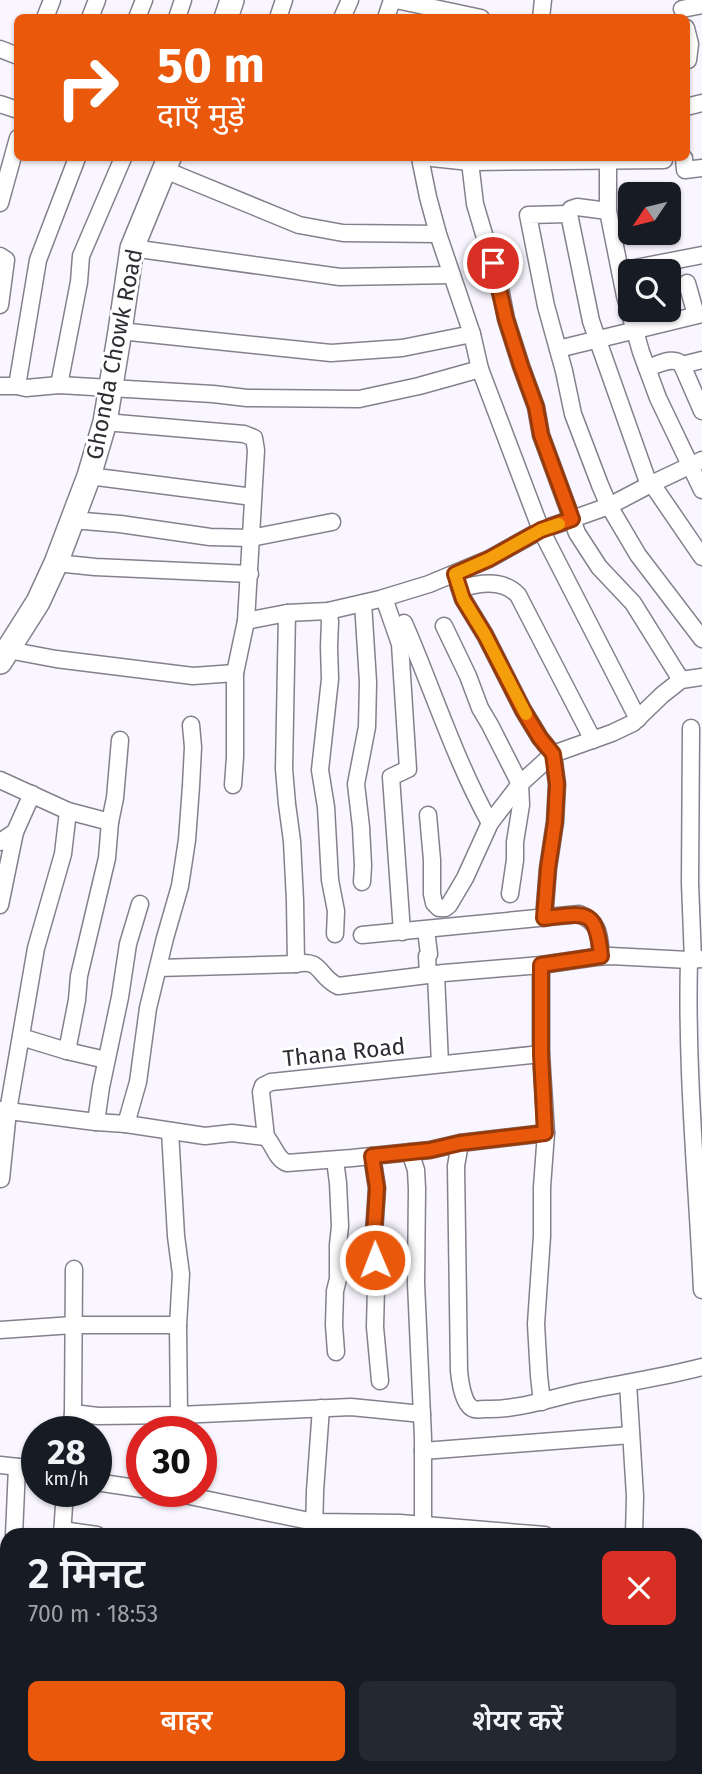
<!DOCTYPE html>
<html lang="hi">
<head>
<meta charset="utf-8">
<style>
	:root { --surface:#171b24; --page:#242831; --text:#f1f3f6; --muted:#9ea1a6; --accent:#ea580c }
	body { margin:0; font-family:"Fira Sans","Noto Sans Devanagari",sans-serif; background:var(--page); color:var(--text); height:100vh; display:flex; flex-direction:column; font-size:26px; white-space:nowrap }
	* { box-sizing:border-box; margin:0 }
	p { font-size:23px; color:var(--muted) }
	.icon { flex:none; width:38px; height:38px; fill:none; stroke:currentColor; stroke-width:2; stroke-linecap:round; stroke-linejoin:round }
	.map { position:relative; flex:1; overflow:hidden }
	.side { position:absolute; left:0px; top:1528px; width:704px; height:247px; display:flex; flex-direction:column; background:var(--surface); border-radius:21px 21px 0 0; box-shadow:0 2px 5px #0004 }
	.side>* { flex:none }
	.top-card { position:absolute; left:14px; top:14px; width:676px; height:147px; border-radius:10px; box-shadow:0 2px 5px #0004; background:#ea580c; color:#fff; overflow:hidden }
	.needle { width:46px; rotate:235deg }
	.fabs { position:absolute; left:618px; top:182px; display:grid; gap:14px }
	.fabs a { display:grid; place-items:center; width:63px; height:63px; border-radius:10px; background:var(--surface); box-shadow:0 2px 5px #0004; font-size:35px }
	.speed { position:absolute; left:21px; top:1416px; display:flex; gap:14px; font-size:35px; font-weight:700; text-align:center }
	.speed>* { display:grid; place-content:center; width:91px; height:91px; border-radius:50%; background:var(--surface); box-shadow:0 2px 5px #0004; line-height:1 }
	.speed small { font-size:18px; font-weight:400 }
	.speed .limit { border:10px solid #d22; background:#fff; color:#111 }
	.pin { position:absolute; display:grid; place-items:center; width:60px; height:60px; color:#fff; margin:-30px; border:4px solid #fff; border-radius:50%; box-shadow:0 2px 7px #0007 }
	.me { position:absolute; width:77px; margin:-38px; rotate:359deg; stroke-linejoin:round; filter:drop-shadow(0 0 5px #0008) }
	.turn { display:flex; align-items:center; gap:24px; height:147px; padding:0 28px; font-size:32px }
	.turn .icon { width:91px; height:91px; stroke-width:2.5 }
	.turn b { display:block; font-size:49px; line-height:60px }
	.round { display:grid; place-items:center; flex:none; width:74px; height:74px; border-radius:10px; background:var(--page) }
	.overview { display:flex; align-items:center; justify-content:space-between; height:119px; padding:0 28px }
	h1 { font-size:42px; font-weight:600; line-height:52px }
	.action { display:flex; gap:14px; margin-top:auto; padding:14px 28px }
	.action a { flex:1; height:80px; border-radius:10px; background:var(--accent); color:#fff; font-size:28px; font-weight:600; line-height:80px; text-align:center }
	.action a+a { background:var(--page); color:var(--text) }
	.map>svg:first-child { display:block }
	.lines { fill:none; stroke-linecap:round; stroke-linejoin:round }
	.street-casing { stroke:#84808d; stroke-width:19 }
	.secondary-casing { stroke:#84808d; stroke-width:26 }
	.street { stroke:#fff; stroke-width:16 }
	.secondary { stroke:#fff; stroke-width:23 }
	.route-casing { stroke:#983908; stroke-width:18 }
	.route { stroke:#ea580c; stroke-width:12 }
	.slow { stroke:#f59e0b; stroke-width:12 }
	.labels { text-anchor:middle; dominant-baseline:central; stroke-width:6; stroke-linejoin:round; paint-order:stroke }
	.street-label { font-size:23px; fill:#2e2c32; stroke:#fff }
</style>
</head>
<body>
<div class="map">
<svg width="702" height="1774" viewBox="0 0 702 1774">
	<rect width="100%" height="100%" fill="#f9f6ff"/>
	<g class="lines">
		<g class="street-casing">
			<g id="street">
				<polyline points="396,0 481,18"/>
				<polyline points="682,9 702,5"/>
				<polyline points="45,18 52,0"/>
				<polyline points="90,18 97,0"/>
				<polyline points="137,18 144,0"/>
				<polyline points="177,18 183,0"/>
				<polyline points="278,18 284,0"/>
				<polyline points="342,18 350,0"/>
				<polyline points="386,18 392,0"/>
				<polyline points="541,18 543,0"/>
				<polyline points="686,28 690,44 688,60"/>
				<polyline points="0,49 18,56"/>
				<polyline points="0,104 18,110"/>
				<polyline points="686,107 702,103"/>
				<polyline points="420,158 428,197 438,234 472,334 480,369 541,530 638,719"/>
				<polyline points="432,158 470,162 664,160"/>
				<polyline points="608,158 608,211 625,296 641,352 658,398 702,490"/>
				<polyline points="684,158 685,170 702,168"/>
				<polyline points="470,162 475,204 500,288 506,319 521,366 536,407 541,435 577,533 599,567 633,603 681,680"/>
				<polyline points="165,170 299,225 343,233 438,234"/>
				<polyline points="0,203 18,138"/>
				<polyline points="608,211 577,207 571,209 569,214 591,321 649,485"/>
				<polyline points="569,214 528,215 546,306 564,371 573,414 600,485 609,506 638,555 702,639"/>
				<polyline points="132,248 340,277 452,275"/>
				<polyline points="0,256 6,260 0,305"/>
				<polyline points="620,271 702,255"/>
				<polyline points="687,283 696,315"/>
				<polyline points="120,331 331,353 402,348 472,334"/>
				<polyline points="558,349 702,314"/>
				<polyline points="682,365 702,360"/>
				<path d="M647,368C658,365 674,355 682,365L702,411"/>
				<polyline points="59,385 79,282 81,256 123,158"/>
				<polyline points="0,386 17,386 26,388 59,385 213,394 247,398 359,399 419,386 480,369"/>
				<polyline points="17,386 38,260 77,158"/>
				<polyline points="105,422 244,434 254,438 256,450 246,621 235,673 235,757 233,785"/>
				<polyline points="89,476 253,497"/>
				<polyline points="652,484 702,557"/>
				<polyline points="72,520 120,524 210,537 251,538 332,522"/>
				<polyline points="56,563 95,567 250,574"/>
				<path d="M460,589C478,583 503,579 518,595L593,740"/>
				<polyline points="384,598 400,644 408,769 391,777 402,932"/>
				<polyline points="328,611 330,621 329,647 330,679 320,770 326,807 330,880 336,911 335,934"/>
				<polyline points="287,613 284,769 287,804 292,841 295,901 296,964"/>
				<polyline points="246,621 287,613 328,611 380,599 429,584 489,559 541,530 609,506 649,485 702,460"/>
				<path d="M404,623C433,690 455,760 490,823"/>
				<polyline points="444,626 468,676 480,708 490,725 520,784 521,805 515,842 515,860 510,894"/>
				<polyline points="8,650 56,659 193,676 235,673"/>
				<polyline points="691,728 690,883 693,960"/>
				<polyline points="0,780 68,811 110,822"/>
				<polyline points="428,815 432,860 432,894 434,903 439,908 445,908 449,905 465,878 490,823 520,784 553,754 540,738 523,710 485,635 463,599 455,574"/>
				<polyline points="0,842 15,832 32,794"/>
				<polyline points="362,882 363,866 361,827 356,784 367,727 368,682 363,603"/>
				<polyline points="0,905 15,832"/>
				<polyline points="544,918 548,868 555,822 557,784 553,754 612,733 633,723 662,695 681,680 702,677"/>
				<polyline points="426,930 429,954 427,956 428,975"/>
				<path d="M362,935L579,914C600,922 599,936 601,956"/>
				<path d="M689,960C686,1070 697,1180 702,1290"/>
				<polyline points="541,965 541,1054 546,1133 542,1187 542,1236 536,1324 539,1376 542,1402"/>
				<path d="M158,968L296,964C322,958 318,977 338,986L444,973L541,965L596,957L611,956L689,960L702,959"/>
				<polyline points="436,974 440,1064"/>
				<polyline points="21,1037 67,1051 106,1060"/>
				<polyline points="67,1051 77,1000 79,976 107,858 110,822 115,798 120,740"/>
				<polyline points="0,1110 96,1122 126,1124 205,1136 232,1133 266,1137"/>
				<polyline points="96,1122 101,1087 120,997 128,944 140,904"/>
				<polyline points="126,1124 138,1082 148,1008 165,938 180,886 187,840 191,786 193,747 191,725"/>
				<polyline points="170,1131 176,1236 181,1274 178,1325 179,1415"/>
				<polyline points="266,1137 261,1092 263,1086 271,1082 541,1054"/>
				<path d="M266,1137C274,1145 276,1159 287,1163L352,1158L430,1150L460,1143L546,1133"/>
				<path d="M460,1143L456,1166L459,1371C460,1381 463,1406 474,1409C477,1410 481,1409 485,1409C516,1410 544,1400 575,1393C617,1384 660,1378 702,1367"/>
				<polyline points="410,1152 416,1170 417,1189 416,1283 423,1438 423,1525"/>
				<polyline points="372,1156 377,1188 374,1233 376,1287 375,1327 380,1381"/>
				<polyline points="335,1160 338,1183 340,1226 338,1245 338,1279 335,1291 334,1325 336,1352"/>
				<polyline points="1,1179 8,1111 36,948 63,854 68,811"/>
				<polyline points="0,1330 73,1325 178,1325"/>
				<polyline points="628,1383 635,1496 634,1535"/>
				<polyline points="73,1413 98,1416 179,1415 351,1407 422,1414"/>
				<polyline points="71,1432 73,1413 74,1269"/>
				<polyline points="423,1451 631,1435"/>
				<polyline points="0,1465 37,1469"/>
				<polyline points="96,1482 142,1489"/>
				<polyline points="158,1491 180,1494 314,1522 400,1523 545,1535"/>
				<polyline points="62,1530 97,1535"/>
				<polyline points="14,1535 17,1467"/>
				<polyline points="62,1535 65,1491"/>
				<polyline points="314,1535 315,1491 321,1408"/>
				<polyline points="0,1602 7,1602"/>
				<polyline points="696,1657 702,1657"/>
				<polyline points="0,1708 7,1707"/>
				<polyline points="386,1768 386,1774"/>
				<polyline points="645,1768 645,1774"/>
				<polyline points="159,1774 159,1768"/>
			</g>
		</g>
		<g class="secondary-casing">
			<g id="secondary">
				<polyline points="226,18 232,0"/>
				<polyline points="0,662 38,602 56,563 89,476 105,422 120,331 132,248 169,158"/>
			</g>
		</g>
		<use href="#street" class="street"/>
		<use href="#secondary" class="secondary"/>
	</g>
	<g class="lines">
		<g class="route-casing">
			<path id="route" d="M375,1260L374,1233L377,1188L372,1156L430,1150L460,1143L545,1133L541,1054V965L601,956C596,908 587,913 544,918L548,868L555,822L557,784L553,754L540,738L523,710L485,635L463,599L455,574L489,559L541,530L572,519L541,435L536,407L521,366L506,319L493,263"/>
		</g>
		<use href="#route" class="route"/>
		<polyline class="slow" points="526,714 485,635 463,599 455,574 489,559 541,530 559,524"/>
	</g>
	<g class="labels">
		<g class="street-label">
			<text transform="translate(114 354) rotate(-79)">Ghonda Chowk Road</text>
			<text transform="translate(344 1052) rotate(-6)">Thana Road</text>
		</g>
	</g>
</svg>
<div class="fabs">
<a><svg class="needle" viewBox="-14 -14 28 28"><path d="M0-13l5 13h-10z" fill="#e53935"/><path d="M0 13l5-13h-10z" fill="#9ea1a6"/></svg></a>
<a><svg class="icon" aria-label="search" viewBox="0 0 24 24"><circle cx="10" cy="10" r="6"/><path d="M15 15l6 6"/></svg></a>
</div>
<div class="speed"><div>28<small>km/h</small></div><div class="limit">30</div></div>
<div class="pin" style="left:493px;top:263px;background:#d93025"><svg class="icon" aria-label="arrive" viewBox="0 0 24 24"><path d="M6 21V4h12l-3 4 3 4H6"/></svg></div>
<svg class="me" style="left:375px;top:1260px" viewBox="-20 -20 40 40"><circle r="17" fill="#ea580c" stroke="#fff" stroke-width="3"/><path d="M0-11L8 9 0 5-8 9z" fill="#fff"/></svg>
<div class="top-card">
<div class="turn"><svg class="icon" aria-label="right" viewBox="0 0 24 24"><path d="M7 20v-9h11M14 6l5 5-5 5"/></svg><div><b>50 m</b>दाएँ मुड़ें</div></div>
</div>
<section class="side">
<div class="overview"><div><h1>2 मिनट</h1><p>700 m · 18:53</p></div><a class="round" style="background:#d93025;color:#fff"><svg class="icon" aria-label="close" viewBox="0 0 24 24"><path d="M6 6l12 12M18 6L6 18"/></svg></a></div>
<div class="action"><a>बाहर</a><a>शेयर करें</a></div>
</section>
</div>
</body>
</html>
